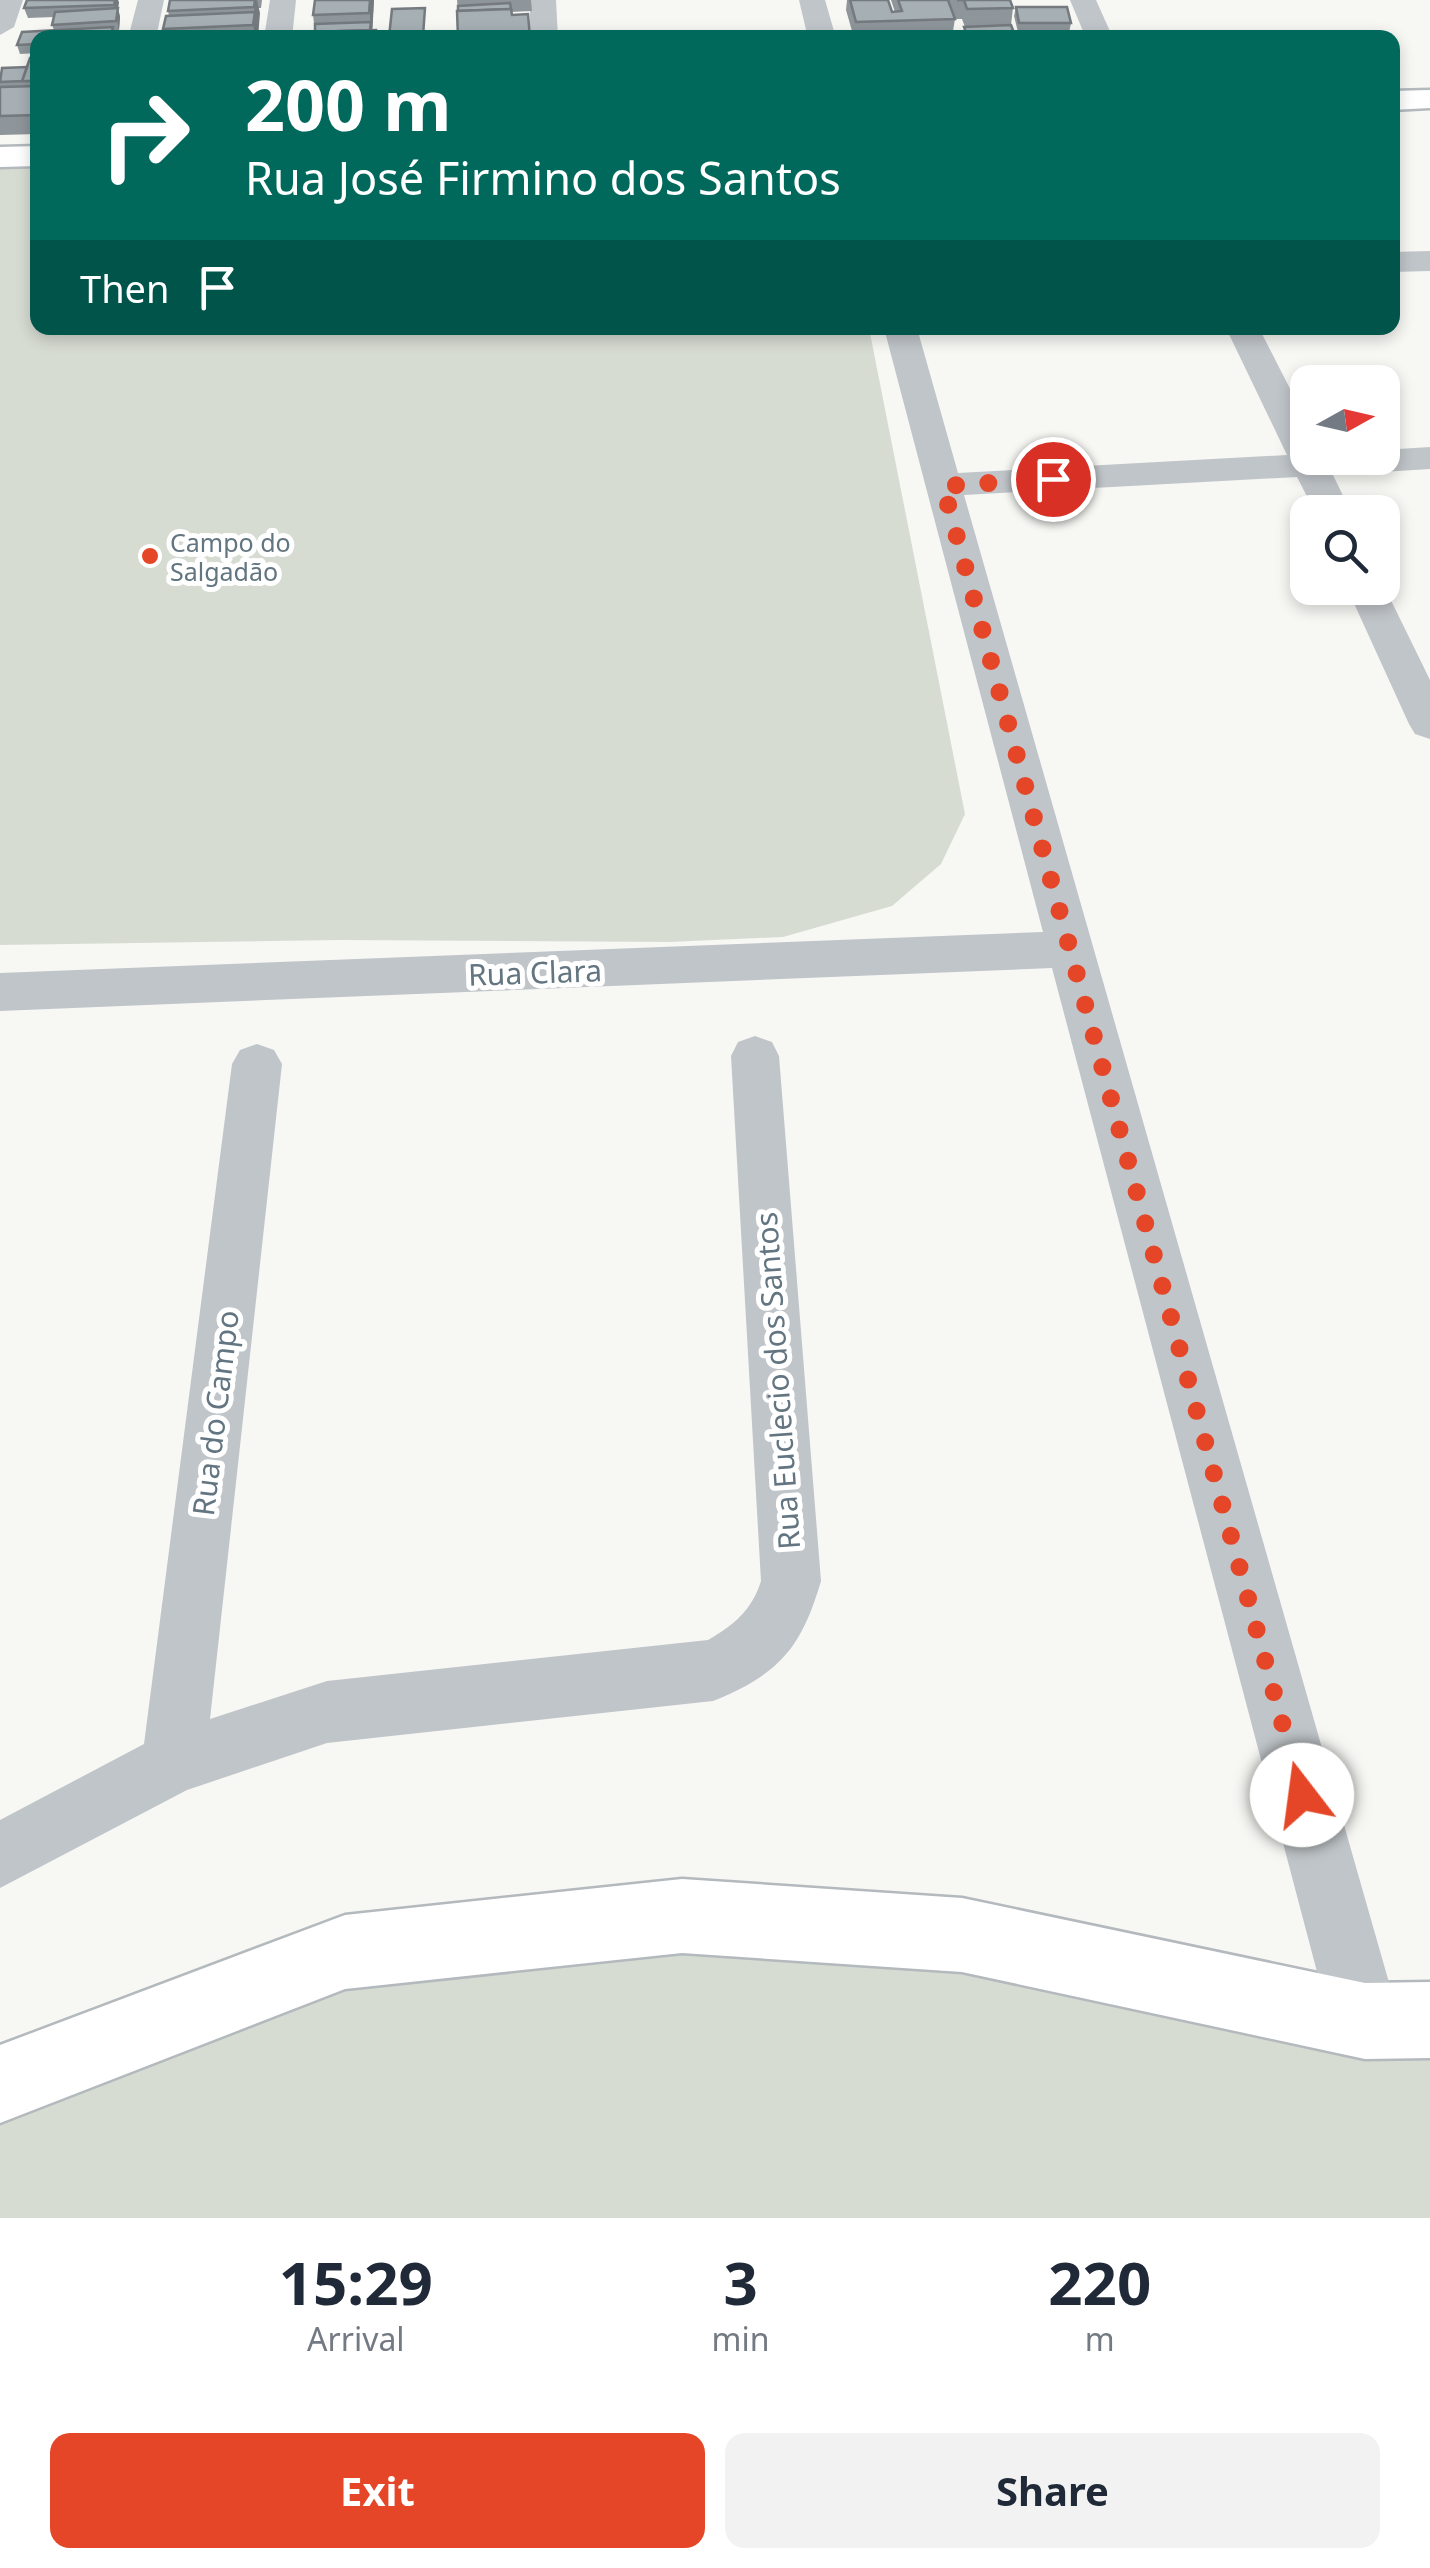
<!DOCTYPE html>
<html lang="en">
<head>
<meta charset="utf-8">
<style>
	:root { --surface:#fff; --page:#f2f2f3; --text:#1f2937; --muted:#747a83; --accent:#e54627 }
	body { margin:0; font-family:"Noto Sans",sans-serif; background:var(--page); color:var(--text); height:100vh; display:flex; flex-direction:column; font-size:38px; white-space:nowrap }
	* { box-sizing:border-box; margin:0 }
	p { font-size:32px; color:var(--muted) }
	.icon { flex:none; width:55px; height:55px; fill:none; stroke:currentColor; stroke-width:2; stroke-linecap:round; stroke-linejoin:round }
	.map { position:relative; height:2218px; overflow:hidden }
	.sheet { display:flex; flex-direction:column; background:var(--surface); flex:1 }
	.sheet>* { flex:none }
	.top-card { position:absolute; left:30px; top:30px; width:1370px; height:305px; border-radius:20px; box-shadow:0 5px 15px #0003; background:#00695c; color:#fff; overflow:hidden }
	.needle { width:65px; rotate:82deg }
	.controls { position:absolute; left:1290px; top:365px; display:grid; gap:20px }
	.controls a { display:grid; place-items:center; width:110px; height:110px; border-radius:20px; background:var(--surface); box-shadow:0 5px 15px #0003; font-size:50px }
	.pin { position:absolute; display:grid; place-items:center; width:85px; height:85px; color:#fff; margin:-42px; border:5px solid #fff; border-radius:50%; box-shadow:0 2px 10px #0007 }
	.me { position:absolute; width:110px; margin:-55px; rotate:345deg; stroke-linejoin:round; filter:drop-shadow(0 0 8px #0008) }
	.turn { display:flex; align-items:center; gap:35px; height:210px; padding:0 50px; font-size:45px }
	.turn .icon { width:130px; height:130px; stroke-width:2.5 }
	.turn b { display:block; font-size:70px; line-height:85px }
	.then { display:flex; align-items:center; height:95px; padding:0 50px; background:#0003; gap:20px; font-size:38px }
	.eta { display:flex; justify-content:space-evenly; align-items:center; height:170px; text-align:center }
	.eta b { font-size:60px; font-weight:700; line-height:70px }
	.action { display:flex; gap:20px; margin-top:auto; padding:20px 50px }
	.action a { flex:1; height:115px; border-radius:20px; background:var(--accent); color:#fff; font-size:40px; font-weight:700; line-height:115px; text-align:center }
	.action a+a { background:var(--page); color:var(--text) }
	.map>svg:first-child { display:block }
	.green { fill:#d7dcd3 }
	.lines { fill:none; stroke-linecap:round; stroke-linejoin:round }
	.secondary-casing { stroke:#b3b9bd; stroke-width:5 }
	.street { fill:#c0c5c9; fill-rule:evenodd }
	.secondary { fill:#fff; fill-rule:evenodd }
	.wall { fill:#8e969b }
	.shaded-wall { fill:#747a7e }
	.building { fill:#a5afb4; stroke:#747a7e; stroke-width:2.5 }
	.route { stroke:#e54627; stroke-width:18; stroke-dasharray:0 32.4 }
	.poi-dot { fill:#e54627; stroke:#fff; stroke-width:4 }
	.labels { text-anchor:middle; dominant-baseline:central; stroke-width:10; stroke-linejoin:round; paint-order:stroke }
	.far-poi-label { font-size:25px; fill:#627580; stroke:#fff; text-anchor:start }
	.street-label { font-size:30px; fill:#627580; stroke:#fff }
</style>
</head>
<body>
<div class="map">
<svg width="1430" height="2218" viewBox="0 0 1430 2218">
	<rect width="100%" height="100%" fill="#f7f7f4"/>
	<g class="green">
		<polygon points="37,160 38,328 869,328 965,814 941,864 892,906 783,937 669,942 340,940 0,945 0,161"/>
		<polygon points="711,1936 1430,2029 1430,2218 0,2218 0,2095 361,1975"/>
	</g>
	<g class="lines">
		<g class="secondary-casing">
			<g id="secondary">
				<polygon points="1430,90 1430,108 1392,110 1392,91"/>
				<polygon points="38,146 38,166 0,167 0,147"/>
				<polygon points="682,1879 962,1898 1365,1983 1430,1982 1430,2058 1365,2059 962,1972 682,1953 345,1989 0,2123 0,2045 345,1915"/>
			</g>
		</g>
		<g class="street">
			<polygon points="0,0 23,0 14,27 0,35"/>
			<polygon points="138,0 164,0 156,38 128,38"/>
			<polygon points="270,0 296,0 292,38 264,38"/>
			<polygon points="530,0 556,0 558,38 530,38"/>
			<polygon points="799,0 825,0 836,38 808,38"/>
			<polygon points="1070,0 1096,0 1113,38 1086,38"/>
			<polygon points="1430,251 1430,271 1392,272 1392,252"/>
			<polygon points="884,328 917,328 958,473 1287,455 1226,328 1259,328 1308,424 1308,458 1382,458 1382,450 1430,447 1430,469 1333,475 1351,512 1315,512 1297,477 964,495 1400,2021 1389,2045 1365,2056 1341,2045 1330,2021 1052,968 0,1011 0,973 1043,932"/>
			<polygon points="1382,582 1430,680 1430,739 1415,734 1409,724 1347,588 1382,588"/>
			<path d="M755,1036L772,1042L779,1056L821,1581C801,1649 779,1674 713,1701L327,1743L187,1790L0,1888V1820L144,1744L232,1064L240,1050L257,1044L274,1050L282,1064L210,1719L327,1681L708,1640C734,1625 752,1610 761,1581L731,1056L738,1042Z"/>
		</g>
		<use href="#secondary" class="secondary"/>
	</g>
	<g class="wall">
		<polygon points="170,0 262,0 261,8 258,8 258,38 164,38 163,29 169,16 168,11"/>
		<polygon points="315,0 374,0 372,30 376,30 377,38 312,38 315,32 313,15"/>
		<polygon points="457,0 531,0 532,11 511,12 512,15 530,38 458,11"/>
		<polygon points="847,0 888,0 892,12 895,12 891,0 1010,0 1013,8 1011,25 1016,38 963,38 965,27 962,19 955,19 949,1 948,1 955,19 952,37 854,38 846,10"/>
		<polygon points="119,2 118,8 120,17 119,30 114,31 115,38 38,38 38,53 20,54 17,45 54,30 52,25 54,17 28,18 24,8"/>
		<polygon points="1016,7 1071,23 1069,33 1018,32 1014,16"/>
		<polygon points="38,56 38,134 0,135 0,73 27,67"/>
		<polygon points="1340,328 1374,328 1373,330 1342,332"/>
	</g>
	<g class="shaded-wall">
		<polygon points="115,0 118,0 119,2 118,8 120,17 119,30 114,5"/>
		<polygon points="255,0 257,0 260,13 258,38 256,38 253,25"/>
		<polygon points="370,0 374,0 372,38 370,38"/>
	</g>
	<g class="building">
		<polygon points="27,0 115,0 114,5 24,8"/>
		<polygon points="170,0 255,0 254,7 168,11"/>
		<polygon points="315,0 370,0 369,13 313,15"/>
		<polygon points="850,0 888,0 892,12 902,11 898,0 948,0 955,19 856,22"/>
		<polygon points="957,0 1010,0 1013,8 967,9 964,0"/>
		<polygon points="510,3 511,9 458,11 458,6"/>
		<polygon points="1016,7 1067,7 1071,23 1019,23"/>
		<polygon points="118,8 116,21 52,25 55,12"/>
		<polygon points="425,8 423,36 389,37 392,9"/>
		<polygon points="511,9 512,15 528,14 530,38 458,38 457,11"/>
		<polygon points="255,12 253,25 163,29 166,16"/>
		<polygon points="371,22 370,30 315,32 315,24"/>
		<polygon points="1011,25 1016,38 968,38 964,27"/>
		<polygon points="113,27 110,38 38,38 38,44 17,45 22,32"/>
		<polygon points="376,30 376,38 312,38 312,32"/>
		<polygon points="249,32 248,38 164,38 165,34"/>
		<polygon points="38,57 38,81 22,81 30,58"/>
		<polygon points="27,67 22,81 0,82 2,68"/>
		<polygon points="38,86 38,115 0,116 0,87"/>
	</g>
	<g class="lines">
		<polyline class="route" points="1053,479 943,486 1302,1795"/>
	</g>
	<circle class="poi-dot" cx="150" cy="556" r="10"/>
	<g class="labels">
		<g class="far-poi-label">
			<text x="170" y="542">Campo do<tspan x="170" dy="29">Salgadão</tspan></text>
		</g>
		<g class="street-label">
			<text transform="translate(535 972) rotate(-2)">Rua Clara</text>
			<text transform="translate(777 1381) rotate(-94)">Rua Euclecio dos Santos</text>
			<text transform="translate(215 1413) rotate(-83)">Rua do Campo</text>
		</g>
	</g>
</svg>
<div class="controls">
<a><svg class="needle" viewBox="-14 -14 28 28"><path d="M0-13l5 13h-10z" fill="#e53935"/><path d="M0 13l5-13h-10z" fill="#747a83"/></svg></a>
<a><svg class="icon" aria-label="search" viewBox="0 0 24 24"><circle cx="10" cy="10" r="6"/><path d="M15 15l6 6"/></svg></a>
</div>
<div class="pin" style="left:1053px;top:479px;background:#d93025"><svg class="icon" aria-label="arrive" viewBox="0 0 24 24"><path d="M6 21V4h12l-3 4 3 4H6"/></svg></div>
<svg class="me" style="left:1302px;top:1795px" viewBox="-20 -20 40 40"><circle r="19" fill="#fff"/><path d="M0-13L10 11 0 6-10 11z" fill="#e54627"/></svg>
<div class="top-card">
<div class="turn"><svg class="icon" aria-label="right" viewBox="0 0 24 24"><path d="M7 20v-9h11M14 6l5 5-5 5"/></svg><div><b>200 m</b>Rua José Firmino dos Santos</div></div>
<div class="then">Then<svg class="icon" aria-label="arrive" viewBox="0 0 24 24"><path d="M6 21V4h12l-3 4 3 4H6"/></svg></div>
</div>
</div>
<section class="sheet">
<div class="eta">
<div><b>15:29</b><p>Arrival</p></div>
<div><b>3</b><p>min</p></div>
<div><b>220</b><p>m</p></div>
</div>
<div class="action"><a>Exit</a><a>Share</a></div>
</section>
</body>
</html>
